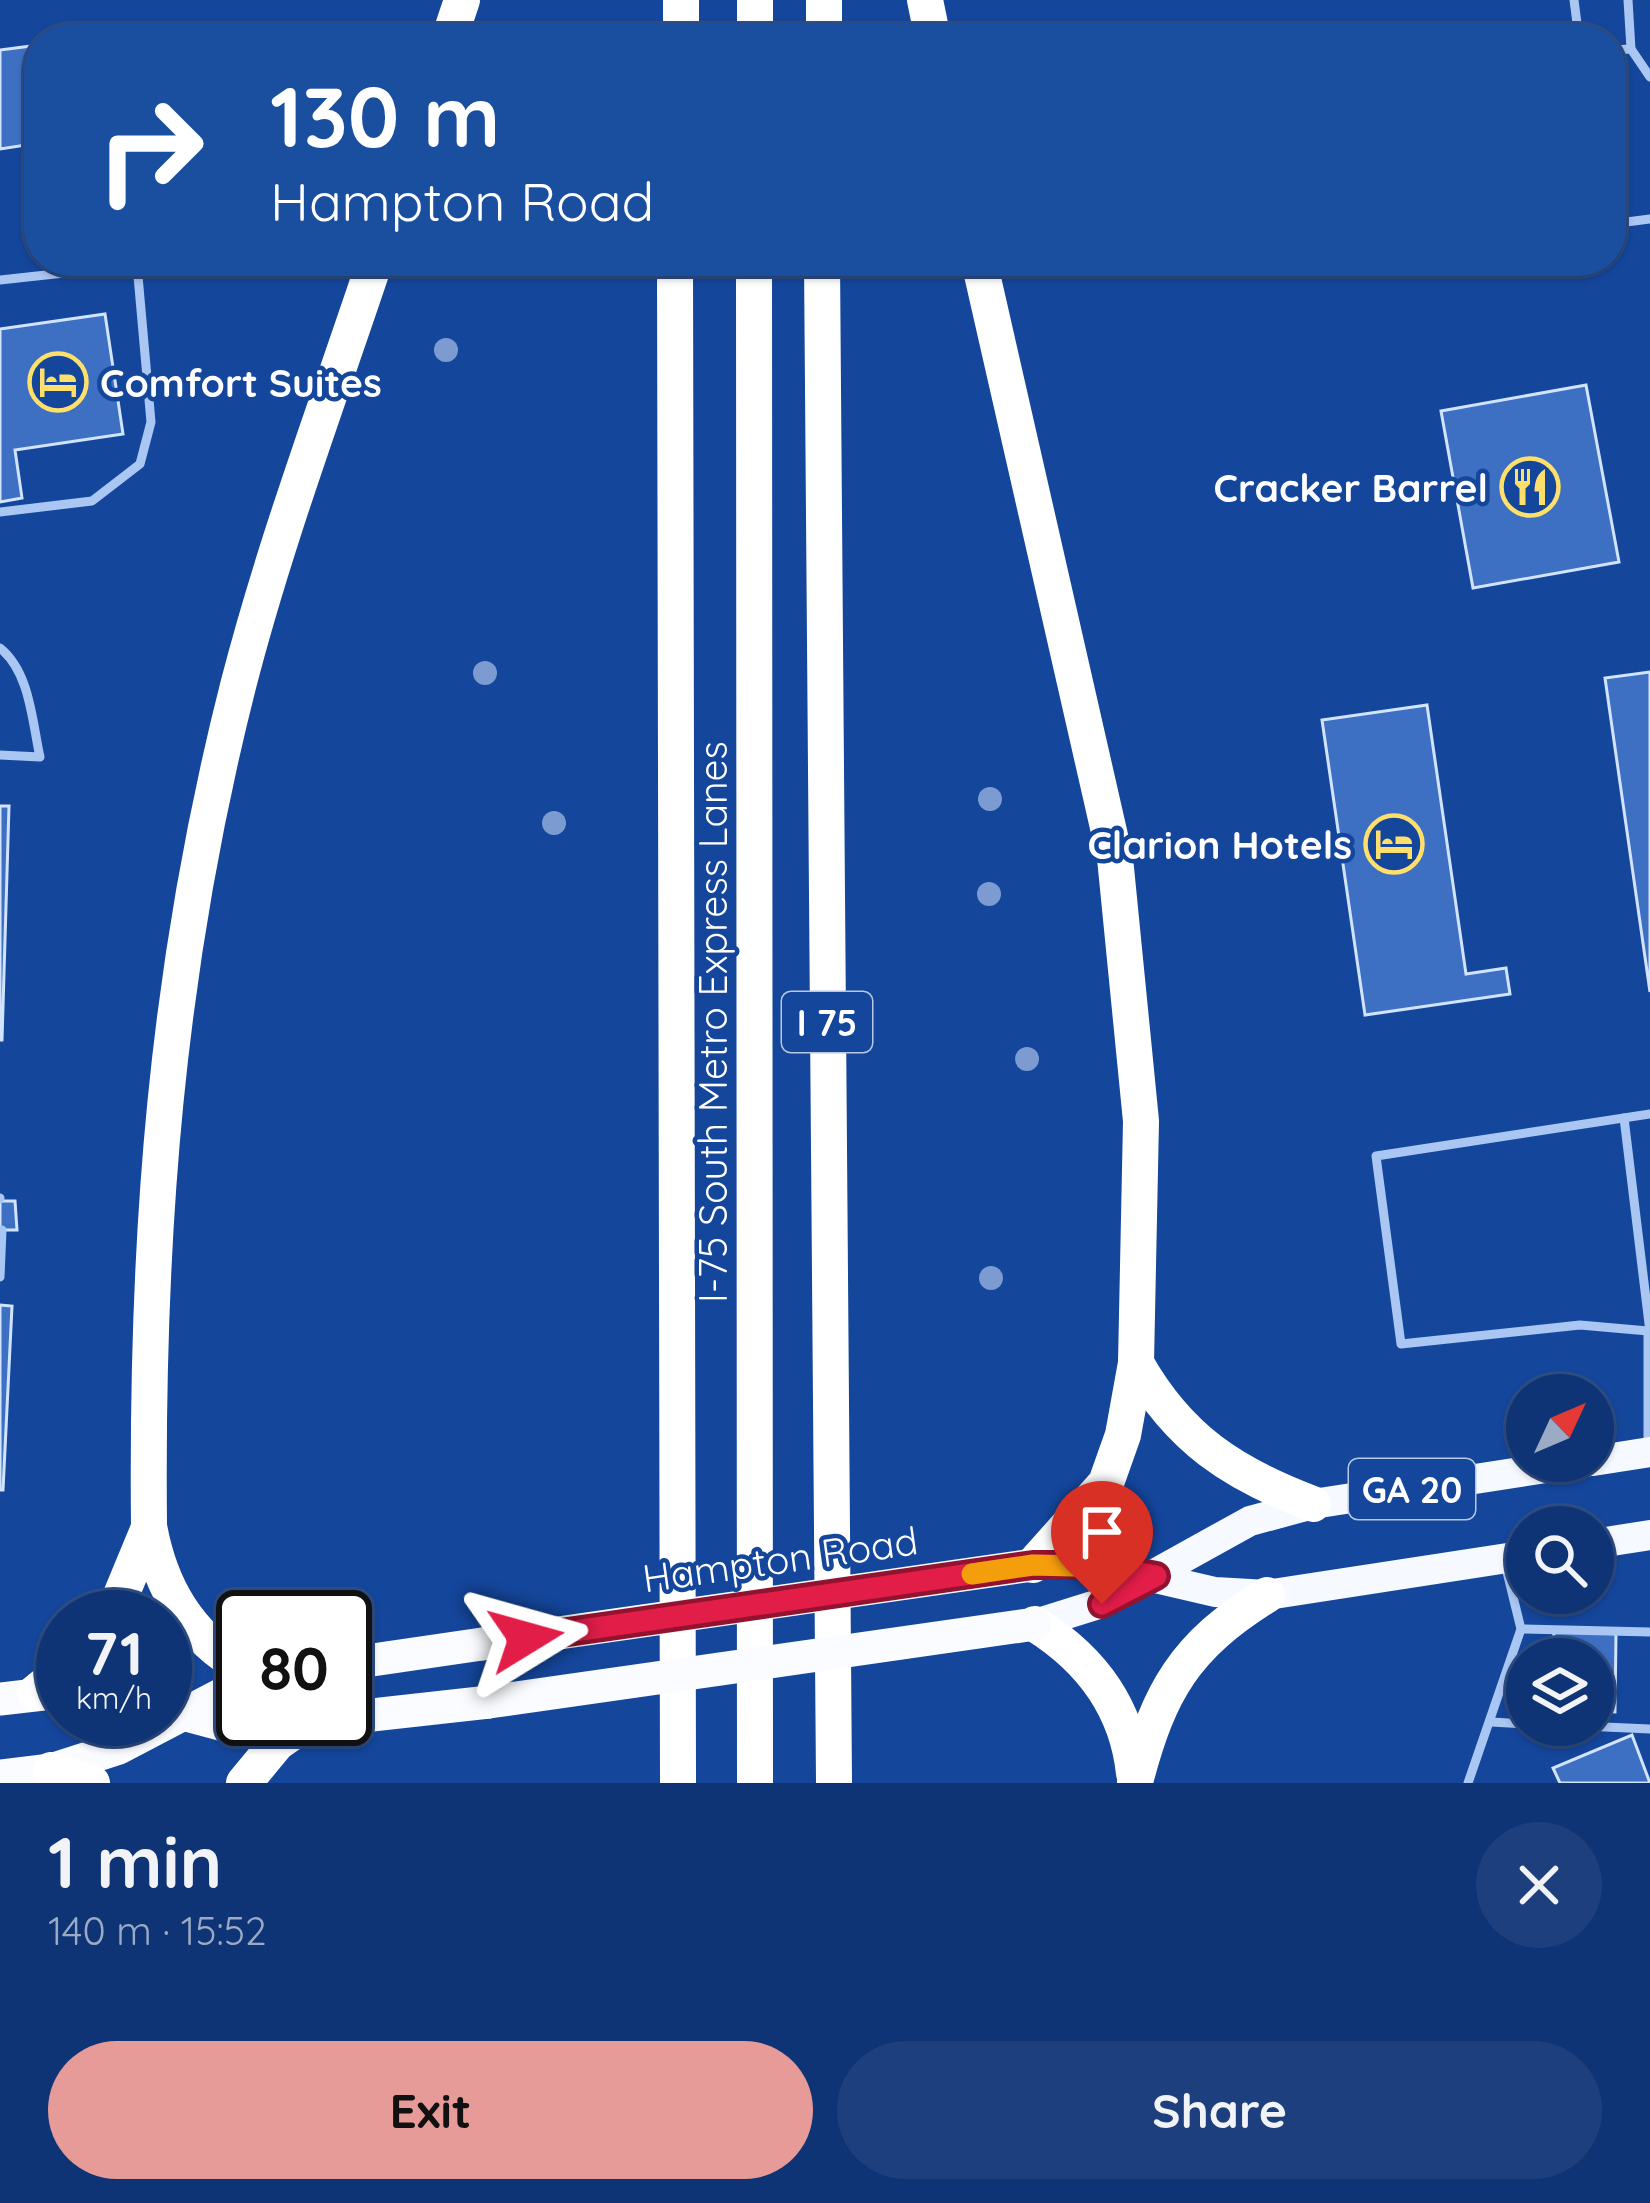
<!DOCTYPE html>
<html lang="en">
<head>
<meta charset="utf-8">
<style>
	:root { --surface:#0f3475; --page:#1d3f7d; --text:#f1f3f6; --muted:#9baac5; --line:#2f4f87; --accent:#e69b98 }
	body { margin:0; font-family:Quicksand,sans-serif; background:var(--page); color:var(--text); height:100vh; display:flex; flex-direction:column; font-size:45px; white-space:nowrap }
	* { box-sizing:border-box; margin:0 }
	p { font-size:39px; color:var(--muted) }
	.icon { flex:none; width:66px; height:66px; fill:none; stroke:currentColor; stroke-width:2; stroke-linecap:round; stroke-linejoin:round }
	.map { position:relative; height:1783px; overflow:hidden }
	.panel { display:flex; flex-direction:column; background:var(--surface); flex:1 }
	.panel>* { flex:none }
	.banner { position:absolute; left:24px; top:24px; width:1602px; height:252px; border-radius:48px; box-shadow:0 3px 9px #0004,0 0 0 3px var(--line); background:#1a4fa0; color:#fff; overflow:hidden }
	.needle { width:78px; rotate:46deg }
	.tools { position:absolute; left:1506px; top:1374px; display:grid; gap:24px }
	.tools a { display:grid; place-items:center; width:108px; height:108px; border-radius:50%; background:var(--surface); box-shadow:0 3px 9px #0004,0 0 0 3px var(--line); font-size:60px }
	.speed { position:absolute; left:36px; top:1590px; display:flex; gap:24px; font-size:60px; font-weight:700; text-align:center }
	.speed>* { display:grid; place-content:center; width:156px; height:156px; border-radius:50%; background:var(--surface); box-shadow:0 3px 9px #0004,0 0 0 3px var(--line); line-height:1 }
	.speed small { font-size:30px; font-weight:400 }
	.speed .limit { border:6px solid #111; border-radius:18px; background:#fff; color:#111 }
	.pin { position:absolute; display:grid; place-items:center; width:102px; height:102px; color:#fff; margin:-123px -51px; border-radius:50% 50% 50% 0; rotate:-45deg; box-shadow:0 0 12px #0007 }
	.pin .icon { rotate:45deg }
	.me { position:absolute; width:132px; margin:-66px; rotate:82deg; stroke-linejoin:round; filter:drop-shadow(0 0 9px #0008) }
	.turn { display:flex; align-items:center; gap:42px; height:252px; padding:0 48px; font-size:54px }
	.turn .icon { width:156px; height:156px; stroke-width:2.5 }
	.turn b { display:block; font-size:84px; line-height:102px }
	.round { display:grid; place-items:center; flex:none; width:126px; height:126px; border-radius:63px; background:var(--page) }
	.headline { display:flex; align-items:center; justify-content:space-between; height:204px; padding:0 48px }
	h1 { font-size:72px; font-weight:800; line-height:90px }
	.primary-button { display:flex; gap:24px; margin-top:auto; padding:24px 48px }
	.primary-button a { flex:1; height:138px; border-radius:72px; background:var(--accent); color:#111; font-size:48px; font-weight:800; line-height:138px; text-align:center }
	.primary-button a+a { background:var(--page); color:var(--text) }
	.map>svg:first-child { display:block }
	.building { fill:#3d70c3; stroke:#d2e3fd; stroke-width:3 }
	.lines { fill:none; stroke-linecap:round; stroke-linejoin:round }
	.service { stroke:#aac6f3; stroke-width:9 }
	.primary { stroke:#f6f9ff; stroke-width:30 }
	.trunk { stroke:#fafcff; stroke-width:33 }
	.motorway { stroke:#fff; stroke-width:36 }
	.trunk-bridge { stroke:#fafcff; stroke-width:33 }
	.tree { fill:#7c9cd1 }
	.route-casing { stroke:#92132f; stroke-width:30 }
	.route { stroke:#e11d48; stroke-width:21 }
	.slow { stroke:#f59e0b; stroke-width:21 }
	.labels { text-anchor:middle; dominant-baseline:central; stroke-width:9; stroke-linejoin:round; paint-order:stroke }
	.shield { fill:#14469c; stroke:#b8c8e1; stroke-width:3 }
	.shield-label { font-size:36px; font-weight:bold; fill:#fff }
	.poi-label { font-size:39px; font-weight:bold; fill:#fff; stroke:#14469c; text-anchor:end }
	.street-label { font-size:39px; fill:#fff; stroke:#14469c }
</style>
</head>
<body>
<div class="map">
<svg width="1650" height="1783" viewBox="0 0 1650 1783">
	<rect width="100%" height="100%" fill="#14469c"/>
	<g class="building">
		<polygon points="170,27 172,39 83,39"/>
		<polygon points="39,45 39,143 0,149 0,50"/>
		<polygon points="105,314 123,434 15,450 22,498 0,502 0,329"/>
		<polygon points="1586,385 1619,562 1473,588 1441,411"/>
		<polygon points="1650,672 1650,992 1605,678"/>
		<polygon points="1427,705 1466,974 1506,968 1510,994 1365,1015 1322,720"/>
		<polygon points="0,806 9,806 2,1040 0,1040"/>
		<polygon points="0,1201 15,1201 17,1230 0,1230"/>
		<polygon points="0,1305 12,1306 3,1490 0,1490"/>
		<polygon points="1554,1631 1616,1633 1615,1712 1593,1711 1593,1659 1553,1659"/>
		<polygon points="1632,1735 1650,1783 1560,1783 1553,1768"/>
	</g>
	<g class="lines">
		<g class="service">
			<polyline points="1574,0 1579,39"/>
			<polyline points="1628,0 1631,49"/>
			<polyline points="1611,50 1631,49 1650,77"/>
			<polyline points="1611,224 1650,219"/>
			<polyline points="1249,268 1309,261"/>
			<polyline points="0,280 137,265 151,422 140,464 92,501 0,512"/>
			<path d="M0,648C30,672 32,721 40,757L0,755"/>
			<polyline points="1624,1118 1650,1332"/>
			<polyline points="0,1198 0,1199"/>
			<polyline points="0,1277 2,1230"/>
			<polyline points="1648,1445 1648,1331 1580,1325 1401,1344 1376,1156 1650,1114"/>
			<polyline points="1521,1629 1650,1632"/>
			<polyline points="1491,1722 1527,1724"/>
			<polyline points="1560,1725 1650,1729"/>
			<polyline points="1468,1783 1521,1629 1505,1564"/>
		</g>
		<g class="primary">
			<polyline points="1593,1461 1650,1452"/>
			<polyline points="1593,1544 1650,1535"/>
			<polyline points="1033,1565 1099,1565 1215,1592 1267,1595 1527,1555"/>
			<polyline points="1035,1624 1102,1603 1250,1521 1313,1504 1591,1461"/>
		</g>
		<g class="trunk">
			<polyline points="345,1664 482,1644"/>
			<polyline points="0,1699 61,1692"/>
			<polyline points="168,1710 235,1728 332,1719"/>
			<polyline points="345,1718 489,1702"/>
			<polyline points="0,1776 51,1770 119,1748 243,1683"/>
		</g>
		<g class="motorway">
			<polyline points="925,0 933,39"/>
			<polyline points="449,39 462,0"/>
			<polyline points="681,39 681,0"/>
			<polyline points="755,39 755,0"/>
			<polyline points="824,39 824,0"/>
			<polyline points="675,261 678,1783"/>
			<polyline points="754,261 755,1783"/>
			<polyline points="822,261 834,1783"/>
			<polyline points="979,261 1115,858 1141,1121 1136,1363 1123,1435 1106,1483 1033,1565"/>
			<path d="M1136,1363C1179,1439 1233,1474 1313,1504"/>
			<polyline points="112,1617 148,1530"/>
			<path d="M1035,1624C1091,1659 1127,1707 1134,1773"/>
			<path d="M243,1667C188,1636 160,1587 149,1526C146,1235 166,969 238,686C275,542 328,402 375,261"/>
			<polyline points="35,1693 63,1670"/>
			<polyline points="51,1770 92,1783"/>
			<path d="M1135,1782C1159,1690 1185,1646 1267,1595"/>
			<polyline points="244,1783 277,1743 309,1721"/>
		</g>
		<g class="trunk-bridge">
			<polyline points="482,1644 1033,1565"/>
			<polyline points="489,1702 1035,1624"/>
		</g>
	</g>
	<g class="tree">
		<circle cx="446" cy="350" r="12"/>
		<circle cx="485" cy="673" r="12"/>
		<circle cx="990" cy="799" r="12"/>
		<circle cx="554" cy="823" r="12"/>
		<circle cx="989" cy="894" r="12"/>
		<circle cx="1027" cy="1059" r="12"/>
		<circle cx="991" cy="1278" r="12"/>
	</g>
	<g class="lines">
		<g class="route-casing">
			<polyline id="route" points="526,1638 1033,1565 1099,1565 1156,1576 1102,1604"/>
		</g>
		<use href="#route" class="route"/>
		<polyline class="slow" points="972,1574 1033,1565 1110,1567"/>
	</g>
	<defs>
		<g id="hotel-ring" transform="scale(3)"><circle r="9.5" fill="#14469c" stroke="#ffdf6c" stroke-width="1.5"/><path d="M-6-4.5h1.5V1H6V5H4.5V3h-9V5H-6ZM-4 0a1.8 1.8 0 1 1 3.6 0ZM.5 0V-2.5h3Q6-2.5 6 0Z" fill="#ffdf6c"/></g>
		<g id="restaurant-ring" transform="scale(3)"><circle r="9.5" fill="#14469c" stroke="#ffdf6c" stroke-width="1.5"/><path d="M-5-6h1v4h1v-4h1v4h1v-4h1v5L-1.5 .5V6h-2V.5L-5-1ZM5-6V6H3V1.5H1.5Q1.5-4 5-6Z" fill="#ffdf6c"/></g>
	</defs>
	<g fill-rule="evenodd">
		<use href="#hotel-ring" x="58" y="382"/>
		<use href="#restaurant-ring" x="1530" y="487"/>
		<use href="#hotel-ring" x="1394" y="844"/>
	</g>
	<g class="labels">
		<g class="shield">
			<rect x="782" y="992" width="90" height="60" rx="9"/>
			<rect x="1349" y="1459" width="126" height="60" rx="9"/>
		</g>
		<g class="shield-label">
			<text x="827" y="1022">I 75</text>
			<text x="1412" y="1489">GA 20</text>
		</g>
		<g class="poi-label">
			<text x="100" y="382" text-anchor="start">Comfort Suites</text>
			<text x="1488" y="487">Cracker Barrel</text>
			<text x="1352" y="844">Clarion Hotels</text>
		</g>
		<g class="street-label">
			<text transform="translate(712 1022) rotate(-90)">I-75 South Metro Express Lanes</text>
			<text transform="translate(780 1559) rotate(-8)">Hampton Road</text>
		</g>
	</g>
</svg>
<div class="tools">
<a><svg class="needle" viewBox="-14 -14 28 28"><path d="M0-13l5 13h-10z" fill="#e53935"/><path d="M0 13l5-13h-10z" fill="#9baac5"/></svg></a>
<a><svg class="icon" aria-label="search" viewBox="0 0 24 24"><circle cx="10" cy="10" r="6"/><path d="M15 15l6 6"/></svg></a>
<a><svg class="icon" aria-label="layers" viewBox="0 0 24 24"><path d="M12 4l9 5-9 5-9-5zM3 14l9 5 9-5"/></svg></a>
</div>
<div class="speed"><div>71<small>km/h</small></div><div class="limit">80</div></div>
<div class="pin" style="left:1102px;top:1604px;background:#d93025"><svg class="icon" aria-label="arrive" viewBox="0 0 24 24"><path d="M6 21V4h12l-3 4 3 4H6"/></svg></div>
<svg class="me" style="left:526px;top:1638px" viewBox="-20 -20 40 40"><path d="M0-17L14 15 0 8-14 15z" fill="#e11d48" stroke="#fff" stroke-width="4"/></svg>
<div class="banner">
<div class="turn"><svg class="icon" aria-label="right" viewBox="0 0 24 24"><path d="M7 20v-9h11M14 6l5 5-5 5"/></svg><div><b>130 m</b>Hampton Road</div></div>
</div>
</div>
<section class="panel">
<div class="headline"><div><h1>1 min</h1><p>140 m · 15:52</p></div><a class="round"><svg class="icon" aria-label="close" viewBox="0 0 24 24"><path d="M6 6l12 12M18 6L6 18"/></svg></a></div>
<div class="primary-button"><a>Exit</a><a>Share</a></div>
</section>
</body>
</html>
